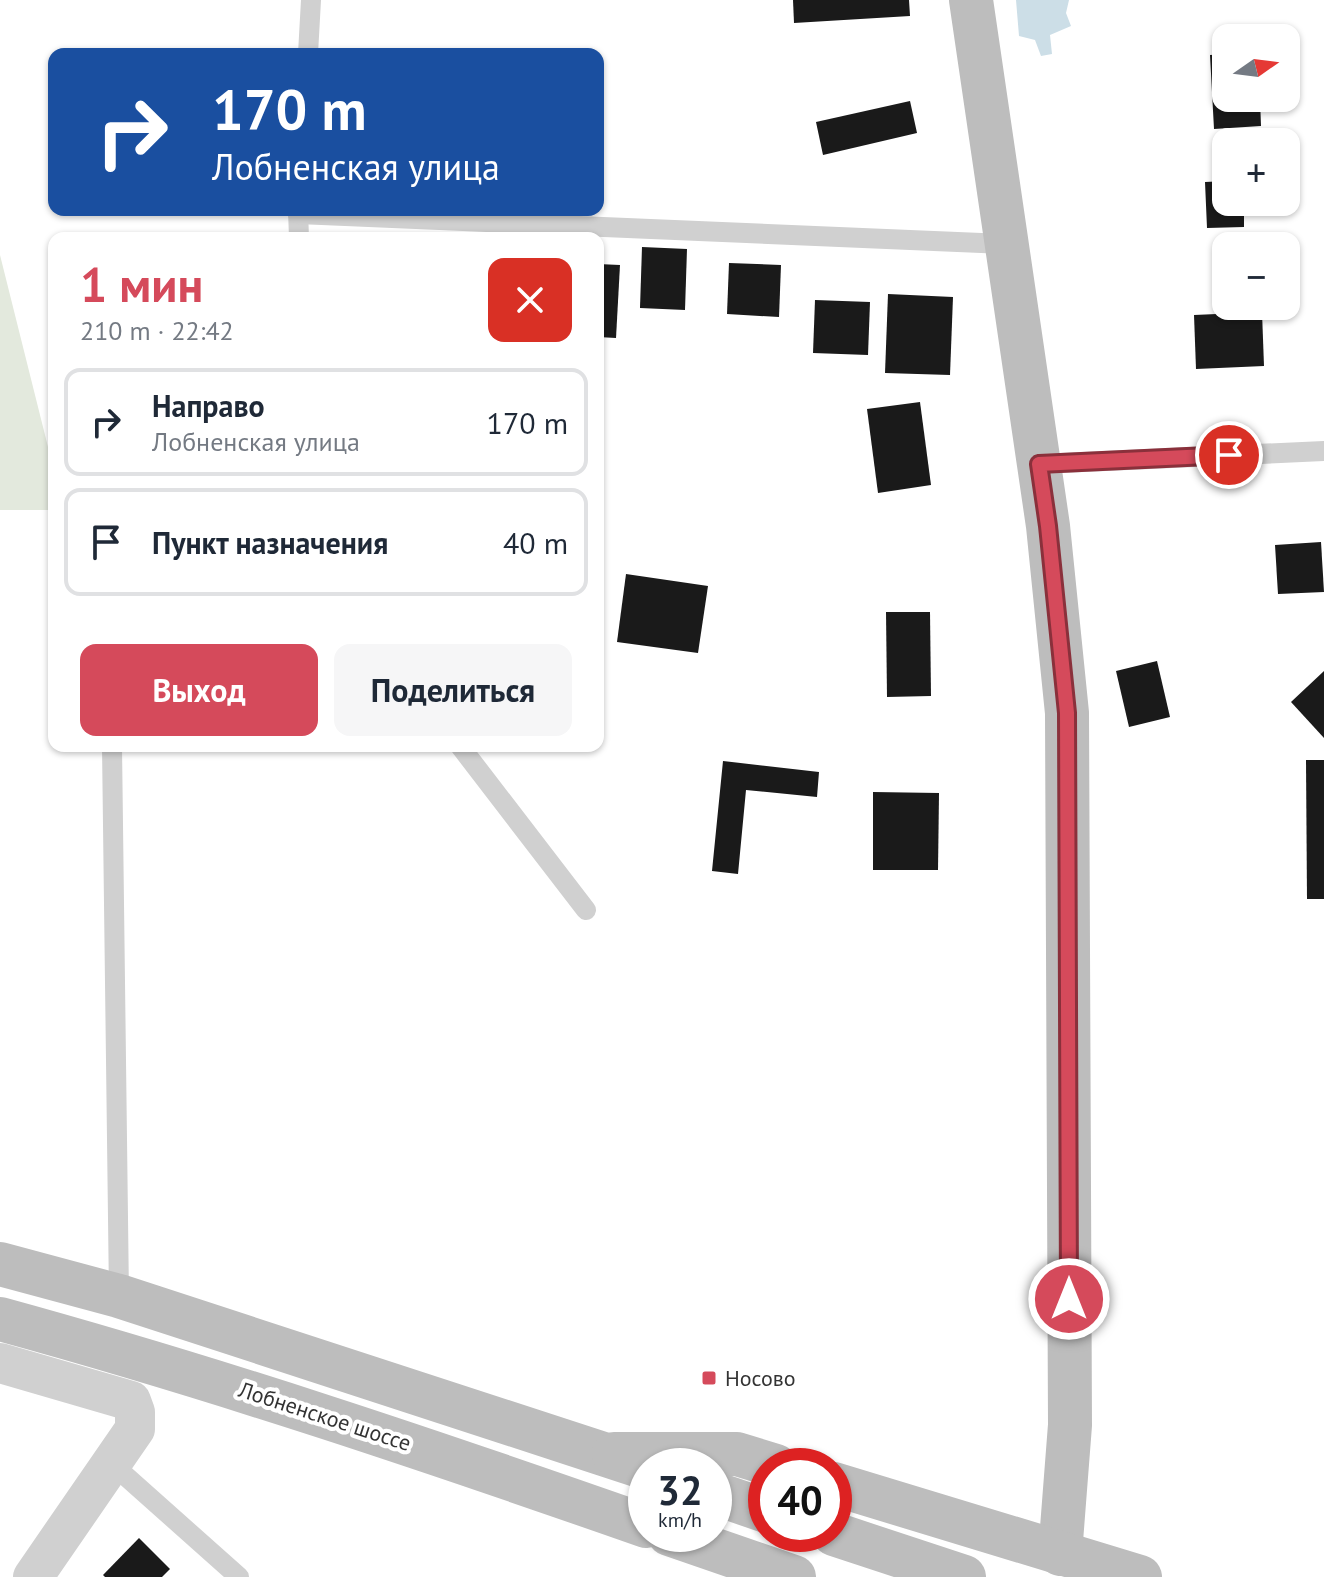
<!DOCTYPE html>
<html lang="ru">
<head>
<meta charset="utf-8">
<style>
	:root { --surface:#fff; --page:#f6f6f7; --text:#1f2937; --muted:#747a83; --line:#e0e1e3; --accent:#d54a5b }
	body { margin:0; font-family:"PT Sans",sans-serif; background:var(--page); color:var(--text); height:100vh; display:flex; flex-direction:column; font-size:30px; white-space:nowrap }
	* { box-sizing:border-box; margin:0 }
	p { font-size:26px; color:var(--muted) }
	.icon { flex:none; width:44px; height:44px; fill:none; stroke:currentColor; stroke-width:2; stroke-linecap:round; stroke-linejoin:round }
	.map { position:relative; flex:1; overflow:hidden }
	.sheet { position:absolute; left:48px; top:232px; width:556px; height:520px; display:flex; flex-direction:column; background:var(--surface); border-radius:16px; box-shadow:0 2px 6px #0004 }
	.sheet>* { flex:none }
	.guide { position:absolute; left:48px; top:48px; width:556px; height:168px; border-radius:16px; box-shadow:0 2px 6px #0004; background:#1a4fa0; color:#fff; overflow:hidden }
	.needle { width:52px; rotate:76deg }
	.tools { position:absolute; left:1212px; top:24px; display:grid; gap:16px }
	.tools a { display:grid; place-items:center; width:88px; height:88px; border-radius:16px; background:var(--surface); box-shadow:0 2px 6px #0004; font-size:40px }
	.speed { position:absolute; left:628px; top:1448px; display:flex; gap:16px; font-size:40px; font-weight:700; text-align:center }
	.speed>* { display:grid; place-content:center; width:104px; height:104px; border-radius:50%; background:var(--surface); box-shadow:0 2px 6px #0004; line-height:1 }
	.speed small { font-size:20px; font-weight:400 }
	.speed .limit { border:12px solid #d22; background:#fff; color:#111 }
	.pin { position:absolute; display:grid; place-items:center; width:68px; height:68px; color:#fff; margin:-34px; border:4px solid #fff; border-radius:50%; box-shadow:0 2px 8px #0007 }
	.me { position:absolute; width:88px; margin:-44px; rotate:0deg; stroke-linejoin:round; filter:drop-shadow(0 0 6px #0008) }
	.turn { display:flex; align-items:center; gap:28px; height:168px; padding:0 32px; font-size:36px }
	.turn .icon { width:104px; height:104px; stroke-width:2.5 }
	.turn b { display:block; font-size:56px; line-height:68px }
	.round { display:grid; place-items:center; flex:none; width:84px; height:84px; border-radius:16px; background:var(--page) }
	.headline { display:flex; align-items:center; justify-content:space-between; height:136px; padding:0 32px }
	h1 { font-size:48px; font-weight:700; line-height:60px; color:var(--accent) }
	.cta { display:flex; gap:16px; margin-top:auto; padding:16px 32px }
	.cta a { flex:1; height:92px; border-radius:16px; background:var(--accent); color:#fff; font-size:32px; font-weight:700; line-height:92px; text-align:center }
	.cta a+a { background:var(--page); color:var(--text) }
	ul { padding:0; list-style:none }
	li { display:flex; align-items:center; gap:24px; height:108px; margin:0 16px 12px; padding:0 16px; border:4px solid var(--line); border-radius:16px }
	li div { flex:1 }
	li b { display:block; font-size:30px }
	li em { font-style:normal }
	.map>svg:first-child { display:block }
	.green { fill:#e3e9dd }
	.water { fill:#ccdee7 }
	.building { fill:#1a1a1a }
	.lines { fill:none; stroke-linecap:round; stroke-linejoin:round }
	.lane { stroke:#d0d0d0; stroke-width:20 }
	.street { stroke:#d0d0d0; stroke-width:40 }
	.secondary { stroke:#bdbdbd; stroke-width:44 }
	.route-casing { stroke:#8a303b; stroke-width:20 }
	.route { stroke:#d54a5b; stroke-width:14 }
	.poi-dot { fill:#d54a5b; stroke:#fff; stroke-width:3 }
	.labels { text-anchor:middle; dominant-baseline:central; stroke-width:8; stroke-linejoin:round; paint-order:stroke }
	.poi-label { font-size:22px; fill:#333; stroke:#fff; text-anchor:start }
	.street-label { font-size:22px; fill:#333; stroke:#fff }
</style>
</head>
<body>
<div class="map">
<svg width="1324" height="1577" viewBox="0 0 1324 1577">
	<rect width="100%" height="100%" fill="#fff"/>
	<polygon class="green" points="0,255 54,471 54,510 0,510"/>
	<polygon class="water" points="1016,0 1069,0 1066,13 1071,26 1050,35 1052,54 1041,56 1035,40 1019,36"/>
	<g class="building">
		<polygon points="793,0 909,0 910,16 794,23"/>
		<polygon points="1226,54 1226,98 1260,98 1261,126 1214,129 1210,55"/>
		<polygon points="910,101 917,133 823,155 816,122"/>
		<polygon points="1226,181 1226,202 1269,202 1270,212 1244,214 1244,227 1207,228 1205,182"/>
		<polygon points="642,247 687,249 685,310 640,308"/>
		<polygon points="729,263 781,265 779,317 727,314"/>
		<polygon points="598,264 620,265 616,338 598,337"/>
		<polygon points="888,294 953,297 950,375 885,373"/>
		<polygon points="815,300 870,302 868,355 813,353"/>
		<polygon points="1262,312 1264,366 1196,369 1194,315"/>
		<polygon points="920,402 931,485 878,493 867,409"/>
		<polygon points="1321,542 1324,592 1278,594 1275,545"/>
		<polygon points="626,574 708,586 698,653 617,642"/>
		<polygon points="886,612 930,612 931,696 887,697"/>
		<polygon points="1157,661 1170,717 1129,727 1116,671"/>
		<polygon points="1324,671 1324,738 1291,702"/>
		<polygon points="1306,760 1324,760 1324,899 1307,899"/>
		<polygon points="723,761 819,772 817,797 746,790 738,874 712,871"/>
		<polygon points="873,792 939,793 938,870 873,870"/>
		<polygon points="139,1538 170,1569 162,1577 105,1577 103,1575"/>
	</g>
	<g class="lines">
		<g class="lane">
			<polyline points="308,54 311,0"/>
			<polyline points="298,210 299,238"/>
			<polyline points="298,214 1005,244"/>
			<polyline points="1039,464 1324,451"/>
			<polyline points="112,746 119,1296"/>
			<polyline points="460,746 586,910"/>
			<polyline points="111,1463 239,1577"/>
		</g>
		<polyline class="street" points="0,1363 131,1401 135,1412 135,1429 33,1577"/>
		<g class="secondary">
			<polyline points="971,0 1048,526 1067,713 1070,1425 1060,1554"/>
			<polyline points="0,1264 119,1296 646,1468"/>
			<path d="M0,1319C219,1379 432,1451 646,1526"/>
			<polyline points="614,1454 737,1454 776,1466"/>
			<polyline points="834,1484 1140,1577"/>
			<polyline points="714,1493 766,1511"/>
			<polyline points="669,1534 794,1577"/>
			<polyline points="834,1534 964,1577"/>
		</g>
	</g>
	<g class="lines">
		<g class="route-casing">
			<polyline id="route" points="1069,1299 1067,713 1048,526 1039,464 1229,455"/>
		</g>
		<use href="#route" class="route"/>
	</g>
	<rect class="poi-dot" x="701" y="1370" width="16" height="16" rx="4"/>
	<g class="labels">
		<g class="poi-label">
			<text x="725" y="1378">Носово</text>
		</g>
		<g class="street-label">
			<text transform="translate(325 1416) rotate(18)">Лобненское шоссе</text>
		</g>
	</g>
</svg>
<div class="tools">
<a><svg class="needle" viewBox="-14 -14 28 28"><path d="M0-13l5 13h-10z" fill="#e53935"/><path d="M0 13l5-13h-10z" fill="#747a83"/></svg></a>
<a>+</a>
<a>−</a>
</div>
<div class="speed"><div>32<small>km/h</small></div><div class="limit">40</div></div>
<div class="pin" style="left:1229px;top:455px;background:#d93025"><svg class="icon" aria-label="arrive" viewBox="0 0 24 24"><path d="M6 21V4h12l-3 4 3 4H6"/></svg></div>
<svg class="me" style="left:1069px;top:1299px" viewBox="-20 -20 40 40"><circle r="17" fill="#d54a5b" stroke="#fff" stroke-width="3"/><path d="M0-11L8 9 0 5-8 9z" fill="#fff"/></svg>
<div class="guide">
<div class="turn"><svg class="icon" aria-label="right" viewBox="0 0 24 24"><path d="M7 20v-9h11M14 6l5 5-5 5"/></svg><div><b>170 m</b>Лобненская улица</div></div>
</div>
<section class="sheet">
<div class="headline"><div><h1>1 мин</h1><p>210 m · 22:42</p></div><a class="round" style="background:#d93025;color:#fff"><svg class="icon" aria-label="close" viewBox="0 0 24 24"><path d="M6 6l12 12M18 6L6 18"/></svg></a></div>
<ul>
<li><svg class="icon" aria-label="right" viewBox="0 0 24 24"><path d="M7 20v-9h11M14 6l5 5-5 5"/></svg><div><b>Направо</b><p>Лобненская улица</p></div><em>170 m</em></li>
<li><svg class="icon" aria-label="arrive" viewBox="0 0 24 24"><path d="M6 21V4h12l-3 4 3 4H6"/></svg><div><b>Пункт назначения</b></div><em>40 m</em></li>
</ul>
<div class="cta"><a>Выход</a><a>Поделиться</a></div>
</section>
</div>
</body>
</html>
